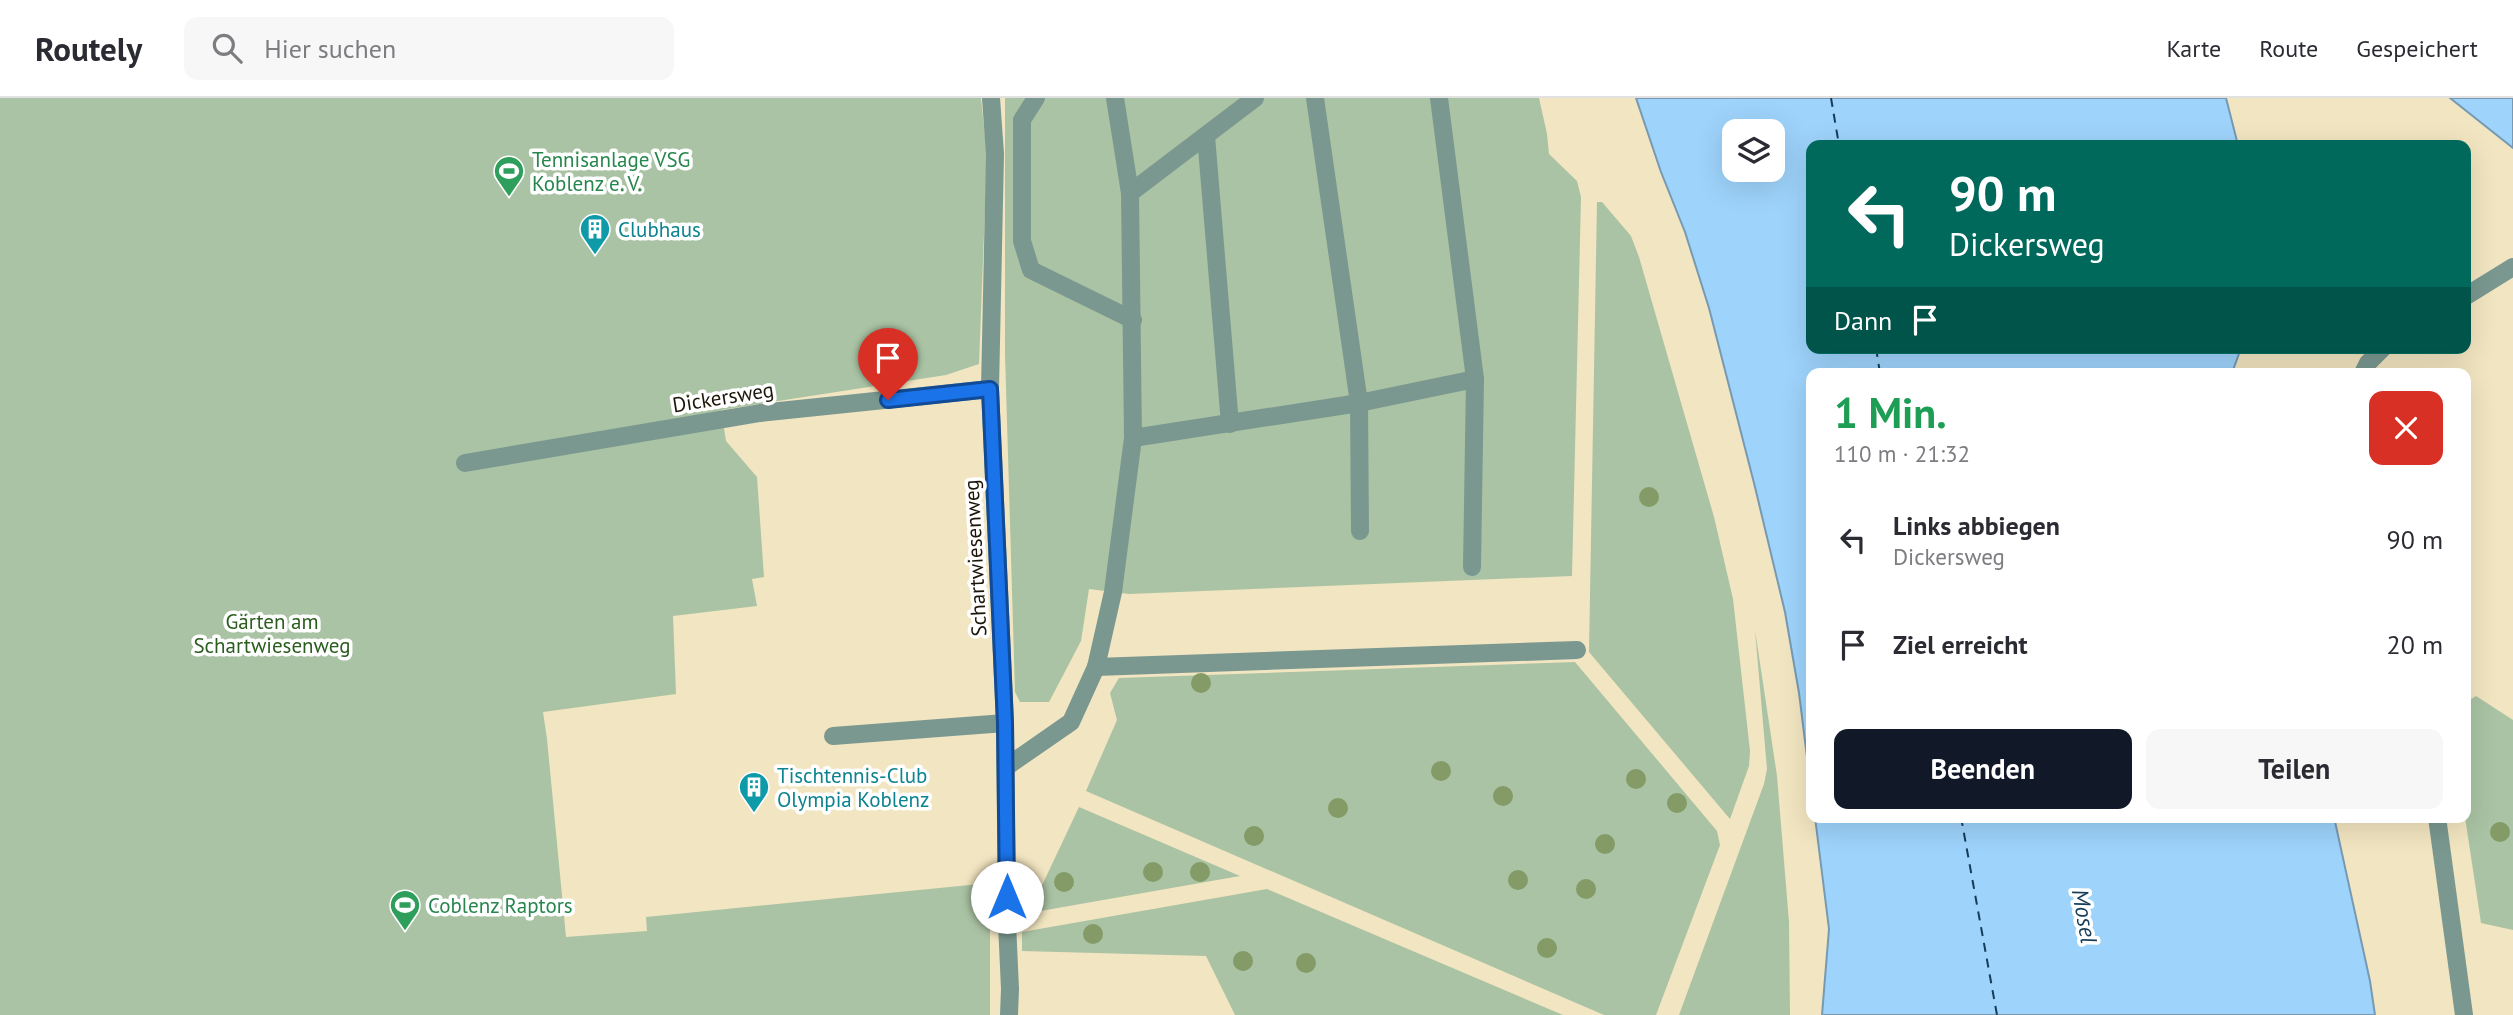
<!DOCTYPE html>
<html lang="de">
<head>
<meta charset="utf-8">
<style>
	:root { --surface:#fff; --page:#f7f7f7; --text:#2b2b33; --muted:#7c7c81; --line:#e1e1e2; --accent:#111827 }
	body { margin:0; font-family:"PT Sans",sans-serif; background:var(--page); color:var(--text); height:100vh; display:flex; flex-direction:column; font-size:26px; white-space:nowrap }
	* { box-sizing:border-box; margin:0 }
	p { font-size:23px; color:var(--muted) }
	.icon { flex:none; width:38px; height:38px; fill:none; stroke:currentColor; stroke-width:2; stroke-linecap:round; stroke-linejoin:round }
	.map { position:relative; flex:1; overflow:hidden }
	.details { position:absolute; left:1806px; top:270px; width:665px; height:455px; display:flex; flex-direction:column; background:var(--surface); border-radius:14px; box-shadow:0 7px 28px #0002 }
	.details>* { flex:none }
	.banner { position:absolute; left:1806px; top:42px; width:665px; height:214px; border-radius:14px; box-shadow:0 7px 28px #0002; background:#00695c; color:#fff; overflow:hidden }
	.buttons { position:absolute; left:1722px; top:21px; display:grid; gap:14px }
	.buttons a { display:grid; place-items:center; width:63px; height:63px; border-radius:14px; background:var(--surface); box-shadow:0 7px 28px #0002; font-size:35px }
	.pin { position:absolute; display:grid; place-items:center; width:60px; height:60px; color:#fff; margin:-72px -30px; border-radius:50% 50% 50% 0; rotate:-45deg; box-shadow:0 0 7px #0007 }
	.pin .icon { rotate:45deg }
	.me { position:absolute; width:77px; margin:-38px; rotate:0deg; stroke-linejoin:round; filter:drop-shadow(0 0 5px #0008) }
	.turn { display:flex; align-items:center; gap:24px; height:147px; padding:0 28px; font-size:32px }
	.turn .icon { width:91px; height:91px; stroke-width:2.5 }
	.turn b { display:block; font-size:49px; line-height:60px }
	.then { display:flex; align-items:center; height:66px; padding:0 28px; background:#0003; gap:14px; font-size:26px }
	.round { display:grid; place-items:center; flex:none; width:74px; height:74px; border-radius:14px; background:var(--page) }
	.overview { display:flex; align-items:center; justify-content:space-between; height:119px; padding:0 28px }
	h1 { font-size:42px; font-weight:800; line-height:52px; color:#1e9e55 }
	.button { display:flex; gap:14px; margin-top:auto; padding:14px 28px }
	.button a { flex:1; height:80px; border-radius:14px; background:var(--accent); color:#fff; font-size:28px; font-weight:800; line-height:80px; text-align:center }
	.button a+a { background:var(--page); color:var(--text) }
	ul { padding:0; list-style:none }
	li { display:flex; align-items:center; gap:21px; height:105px; padding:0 28px }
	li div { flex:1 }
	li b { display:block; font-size:26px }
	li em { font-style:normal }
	header { display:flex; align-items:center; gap:42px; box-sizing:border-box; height:98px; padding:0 35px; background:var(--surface); border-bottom:2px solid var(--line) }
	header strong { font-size:33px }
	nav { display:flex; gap:38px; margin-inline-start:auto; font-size:24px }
	.search { width:490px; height:63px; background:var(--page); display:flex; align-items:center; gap:18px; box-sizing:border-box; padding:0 24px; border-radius:14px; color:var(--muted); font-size:26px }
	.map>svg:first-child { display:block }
	.green { fill:#aac3a4 }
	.water { fill:#9ed3fb; stroke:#779ab2; stroke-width:2; fill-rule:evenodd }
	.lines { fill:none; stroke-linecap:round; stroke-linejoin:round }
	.ferry { stroke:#153d59; stroke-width:2; stroke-dasharray:9 7; stroke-linecap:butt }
	.minor { stroke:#7a9890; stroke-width:18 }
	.tree { fill:#849a67 }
	.route-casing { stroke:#114b97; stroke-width:18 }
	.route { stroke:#1a73e8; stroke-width:12 }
	.labels { text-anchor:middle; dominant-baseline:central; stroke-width:7; stroke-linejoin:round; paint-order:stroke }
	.leisure-label { font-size:21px; fill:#27864d; stroke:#fff; text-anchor:start }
	.culture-label { font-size:21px; fill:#0d838f; stroke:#fff; text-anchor:start }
	.street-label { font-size:21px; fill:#1b1609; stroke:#fff }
	.park-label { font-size:21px; fill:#2a5d1e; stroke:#fff }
	.water-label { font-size:23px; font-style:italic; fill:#153d59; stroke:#fff }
</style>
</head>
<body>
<header>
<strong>Routely</strong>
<div class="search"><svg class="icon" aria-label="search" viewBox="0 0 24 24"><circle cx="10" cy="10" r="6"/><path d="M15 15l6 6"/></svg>Hier suchen</div>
<nav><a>Karte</a><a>Route</a><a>Gespeichert</a></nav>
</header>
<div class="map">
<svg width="2513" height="917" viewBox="0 0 2513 917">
	<rect width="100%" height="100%" fill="#f2e5c1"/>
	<g class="green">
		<polygon points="0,0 981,0 987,58 979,266 946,277 721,312 726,343 757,379 764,479 752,481 757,508 673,518 676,596 543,614 547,641 566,839 647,833 646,819 990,785 990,917 0,917"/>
		<polygon points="1005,0 1539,0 1547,36 1549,56 1577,83 1581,99 1572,478 1129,496 1089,491 1081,543 1049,604 1020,604 1015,594 1005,256"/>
		<polygon points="1597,104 1602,104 1631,138 1639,159 1714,419 1733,501 1750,653 1749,668 1730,721 1589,554"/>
		<polygon points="1755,532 1777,678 1789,824 1790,917 1679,917 1764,686 1767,671"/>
		<polygon points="1575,564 1717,733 1720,747 1656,917 1604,917 1086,693 1117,622 1110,595 1119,580"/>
		<polygon points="2476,598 2513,622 2513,832 2481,825 2465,719 2466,604"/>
		<polygon points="1079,709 1240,778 1029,815"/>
		<polygon points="1267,791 1563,917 1235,917 1206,858 1022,853 1022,834"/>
	</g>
	<g class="water">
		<path d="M1636,0H2226L2238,47H1811V250H2241L2232,275H1811V691L1799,595L1785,514L1754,385L1709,210L1685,134L1661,74ZM1773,33V72H1734V33Z"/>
		<polygon points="2450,0 2513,0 2513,50"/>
		<polygon points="1815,719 2334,719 2370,883 2375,917 1822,917 1829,831"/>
	</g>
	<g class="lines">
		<g class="ferry">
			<polyline points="1831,0 1839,47"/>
			<polyline points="1876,250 1880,275"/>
			<polyline points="1961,719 1997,917"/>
		</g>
		<g class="minor">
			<polyline points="991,0 995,56 990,291 1005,625 1007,825 1010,891 1009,917"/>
			<polyline points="1036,0 1022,22 1022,143 1031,172 1133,222"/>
			<polyline points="1315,0 1359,305 1360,433"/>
			<polyline points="1439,0 1475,281 1472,469"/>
			<polyline points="1206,38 1230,326"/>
			<polyline points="1130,95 1255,0"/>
			<polyline points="2466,198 2513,169"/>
			<polyline points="2363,275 2368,265 2383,250"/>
			<polyline points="1133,340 1359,305 1475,281"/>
			<polyline points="465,365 760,315 990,291"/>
			<polyline points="1096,569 1577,552"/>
			<polyline points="833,638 1005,625"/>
			<polyline points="1006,669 1071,624 1096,569 1113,494 1133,340 1130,95 1115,0"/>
			<polyline points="2437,719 2464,917"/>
		</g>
	</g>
	<g class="tree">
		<circle cx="1649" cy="399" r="10"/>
		<circle cx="1201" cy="585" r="10"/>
		<circle cx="1441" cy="673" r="10"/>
		<circle cx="1636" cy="681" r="10"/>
		<circle cx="1503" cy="698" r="10"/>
		<circle cx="1677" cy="705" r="10"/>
		<circle cx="1338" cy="710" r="10"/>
		<circle cx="2500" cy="734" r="10"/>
		<circle cx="1254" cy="738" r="10"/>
		<circle cx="1605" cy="746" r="10"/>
		<circle cx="1153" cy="774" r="10"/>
		<circle cx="1200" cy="774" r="10"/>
		<circle cx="1518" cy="782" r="10"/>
		<circle cx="1064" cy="784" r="10"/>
		<circle cx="1586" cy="791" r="10"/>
		<circle cx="1093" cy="836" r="10"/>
		<circle cx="1547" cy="850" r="10"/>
		<circle cx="1243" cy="863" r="10"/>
		<circle cx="1306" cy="865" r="10"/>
	</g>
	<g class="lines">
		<g class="route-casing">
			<polyline id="route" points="888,302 990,291 1005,625 1007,799"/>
		</g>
		<use href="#route" class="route"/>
	</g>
	<defs>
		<g id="stadium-pin" transform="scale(1.575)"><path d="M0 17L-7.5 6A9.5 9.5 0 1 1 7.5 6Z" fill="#2e9e5b" stroke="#fff"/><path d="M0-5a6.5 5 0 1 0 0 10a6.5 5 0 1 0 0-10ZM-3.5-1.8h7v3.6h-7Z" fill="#fff"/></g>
		<g id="building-pin" transform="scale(1.575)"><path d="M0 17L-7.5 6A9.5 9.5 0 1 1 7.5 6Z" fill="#0f9aa8" stroke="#fff"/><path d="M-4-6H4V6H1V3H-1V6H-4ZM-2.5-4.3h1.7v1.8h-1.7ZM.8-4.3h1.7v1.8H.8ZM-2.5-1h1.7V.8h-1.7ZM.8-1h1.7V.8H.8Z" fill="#fff"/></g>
	</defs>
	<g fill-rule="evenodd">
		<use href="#stadium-pin" x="509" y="73"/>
		<use href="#building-pin" x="595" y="131"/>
		<use href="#building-pin" x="754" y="689"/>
		<use href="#stadium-pin" x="405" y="807"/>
	</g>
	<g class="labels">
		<g class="leisure-label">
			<text x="532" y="61">Tennisanlage VSG<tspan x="532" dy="24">Koblenz e. V.</tspan></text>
			<text x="428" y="807">Coblenz Raptors</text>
		</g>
		<g class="culture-label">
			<text x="618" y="131">Clubhaus</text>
			<text x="777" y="677">Tischtennis-Club<tspan x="777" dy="24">Olympia Koblenz</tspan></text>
		</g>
		<g class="street-label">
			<text transform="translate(723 299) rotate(-9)">Dickersweg</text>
			<text transform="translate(975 460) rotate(-93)">Schartwiesenweg</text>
		</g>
		<g class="park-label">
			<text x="272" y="523">Gärten am<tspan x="272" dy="24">Schartwiesenweg</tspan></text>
		</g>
		<g class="water-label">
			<text transform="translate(2085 818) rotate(80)">Mosel</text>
		</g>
	</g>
</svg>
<div class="buttons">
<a><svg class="icon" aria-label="layers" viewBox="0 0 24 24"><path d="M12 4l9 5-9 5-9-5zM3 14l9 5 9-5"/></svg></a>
</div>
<div class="pin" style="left:888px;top:302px;background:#d93025"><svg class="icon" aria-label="arrive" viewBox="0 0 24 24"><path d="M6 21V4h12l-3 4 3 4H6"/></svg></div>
<svg class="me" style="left:1007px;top:799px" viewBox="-20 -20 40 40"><circle r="19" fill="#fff"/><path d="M0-13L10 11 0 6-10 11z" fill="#1a73e8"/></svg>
<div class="banner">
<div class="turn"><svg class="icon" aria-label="left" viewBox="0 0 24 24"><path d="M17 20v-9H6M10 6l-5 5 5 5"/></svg><div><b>90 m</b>Dickersweg</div></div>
<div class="then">Dann<svg class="icon" aria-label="arrive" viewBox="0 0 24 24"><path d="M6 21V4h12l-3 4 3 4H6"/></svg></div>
</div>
<section class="details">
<div class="overview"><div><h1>1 Min.</h1><p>110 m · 21:32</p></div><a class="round" style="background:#d93025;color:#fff"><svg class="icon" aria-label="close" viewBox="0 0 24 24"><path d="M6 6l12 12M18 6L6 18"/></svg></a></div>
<ul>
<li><svg class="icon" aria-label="left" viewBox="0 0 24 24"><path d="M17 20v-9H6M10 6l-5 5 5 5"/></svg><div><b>Links abbiegen</b><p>Dickersweg</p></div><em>90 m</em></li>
<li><svg class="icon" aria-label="arrive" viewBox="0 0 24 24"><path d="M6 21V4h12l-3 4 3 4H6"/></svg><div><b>Ziel erreicht</b></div><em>20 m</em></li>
</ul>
<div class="button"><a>Beenden</a><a>Teilen</a></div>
</section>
</div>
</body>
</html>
